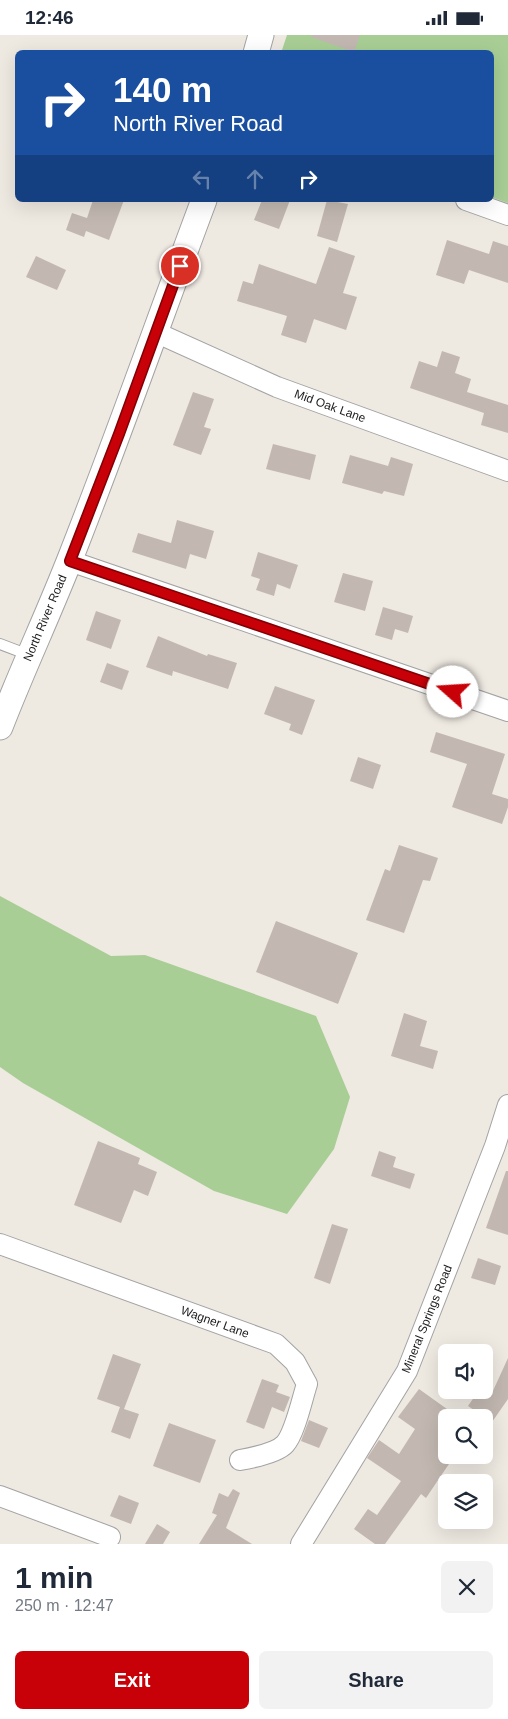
<!DOCTYPE html>
<html lang="en">
<head>
<meta charset="utf-8">
<style>
	:root { --surface:#fff; --page:#f2f2f3; --text:#1f2937; --muted:#747a83; --accent:#c80007 }
	body { margin:0; font-family:Helvetica,sans-serif; background:var(--page); color:var(--text); height:100vh; display:flex; flex-direction:column; font-size:19px; white-space:nowrap }
	* { box-sizing:border-box; margin:0 }
	p { font-size:16px; color:var(--muted) }
	.icon { flex:none; width:28px; height:28px; fill:none; stroke:currentColor; stroke-width:2; stroke-linecap:round; stroke-linejoin:round }
	.map { position:relative; height:1509px; overflow:hidden }
	.drawer { display:flex; flex-direction:column; background:var(--surface); flex:1 }
	.drawer>* { flex:none }
	.banner { position:absolute; left:15px; top:15px; width:479px; height:152px; border-radius:8px; box-shadow:0 5px 20px #0002; background:#1a4fa0; color:#fff; overflow:hidden }
	.buttons { position:absolute; left:438px; top:1309px; display:grid; gap:10px }
	.buttons a { display:grid; place-items:center; width:55px; height:55px; border-radius:8px; background:var(--surface); box-shadow:0 5px 20px #0002; font-size:25px }
	.pin { position:absolute; display:grid; place-items:center; width:42px; height:42px; color:#fff; margin:-21px; border:2px solid #fff; border-radius:50%; box-shadow:0 1px 5px #0007 }
	.me { position:absolute; width:55px; margin:-28px; rotate:289deg; stroke-linejoin:round; filter:drop-shadow(0 0 4px #0008) }
	.turn { display:flex; align-items:center; gap:18px; height:105px; padding:0 15px; font-size:22px }
	.turn .icon { width:65px; height:65px; stroke-width:2.5 }
	.turn b { display:block; font-size:35px; line-height:42px }
	.lanes { display:flex; align-items:center; height:48px; padding:0 15px; background:#0003; justify-content:center; gap:25px; direction:ltr }
	.lanes .off { opacity:.35 }
	.round { display:grid; place-items:center; flex:none; width:52px; height:52px; border-radius:8px; background:var(--page) }
	.overview { display:flex; align-items:center; justify-content:space-between; height:85px; padding:0 15px }
	h1 { font-size:30px; font-weight:600; line-height:38px }
	.button { display:flex; gap:10px; margin-top:auto; padding:10px 15px }
	.button a { flex:1; height:58px; border-radius:8px; background:var(--accent); color:#fff; font-size:20px; font-weight:600; line-height:58px; text-align:center }
	.button a+a { background:var(--page); color:var(--text) }
	.status { display:flex; justify-content:space-between; align-items:center; height:35px; padding:0 25px; background:var(--surface); direction:ltr }
	.status svg { height:14px; fill:currentColor }
	.map>svg:first-child { display:block }
	.forest { fill:#a8ce95 }
	.building { fill:#c2b8b1 }
	.lines { fill:none; stroke-linecap:round; stroke-linejoin:round }
	.service-casing { stroke:#a3a3a3; stroke-width:12 }
	.minor-casing { stroke:#a3a3a3; stroke-width:22 }
	.tertiary-casing { stroke:#a3a3a3; stroke-width:27 }
	.service { stroke:#fff; stroke-width:10 }
	.minor { stroke:#fff; stroke-width:20 }
	.tertiary { stroke:#fff; stroke-width:25 }
	.route-casing { stroke:#820005; stroke-width:12 }
	.route { stroke:#c80007; stroke-width:9 }
	.labels { text-anchor:middle; dominant-baseline:central; stroke-width:4; stroke-linejoin:round; paint-order:stroke }
	.street-label { font-size:12px; fill:#1c1c1c; stroke:#fff }
</style>
</head>
<body>
<div class="status"><b>12:46</b><svg viewBox="0 0 49 12"><path d="M0 12V9h3v3zM5 12V6h3v6zM10 12V3h3v9zM15 12V0h3v12zM26 1h20v11H26zM47 4h2v5h-2z"/></svg></div>
<div class="map">
<svg width="508" height="1509" viewBox="0 0 508 1509">
	<rect width="100%" height="100%" fill="#eee9e1"/>
	<g class="forest">
		<polygon points="287,0 508,0 508,168 491,162 491,18 281,18"/>
		<polygon points="0,861 111,921 145,920 316,981 350,1062 334,1114 287,1179 214,1156 23,1048 0,1032"/>
	</g>
	<g class="building">
		<polygon points="312,0 360,0 354,17 311,2"/>
		<polygon points="93,165 124,165 109,205 86,196 84,202 66,195 72,178 87,183"/>
		<polygon points="262,165 290,165 279,194 254,185"/>
		<polygon points="327,165 348,169 337,207 317,201"/>
		<polygon points="447,205 489,219 493,206 508,211 508,248 469,235 464,249 436,240"/>
		<polygon points="329,212 355,221 343,258 357,262 346,295 314,284 306,308 281,300 287,281 237,266 243,246 253,249 259,229 316,249"/>
		<polygon points="36,221 66,235 57,255 26,242"/>
		<polygon points="442,316 460,322 455,338 471,344 467,357 508,370 508,398 481,390 484,378 410,353 419,326 437,332"/>
		<polygon points="193,357 214,364 204,392 211,394 201,420 173,410"/>
		<polygon points="273,409 316,420 310,445 266,434"/>
		<polygon points="350,420 388,431 391,422 413,429 404,461 384,456 382,459 342,448"/>
		<polygon points="177,485 214,496 206,524 190,519 186,534 132,517 138,498 171,508"/>
		<polygon points="258,517 298,530 290,554 277,549 274,561 256,555 260,544 251,541"/>
		<polygon points="343,538 373,546 365,576 334,567"/>
		<polygon points="383,572 413,581 408,598 395,594 392,605 375,600"/>
		<polygon points="96,576 121,585 111,614 86,605"/>
		<polygon points="158,601 207,621 208,619 237,628 228,654 173,636 172,641 146,632"/>
		<polygon points="107,628 129,636 122,655 100,647"/>
		<polygon points="275,651 315,665 302,700 289,695 291,689 264,679"/>
		<polygon points="436,697 505,719 492,759 508,764 508,772 502,789 452,772 467,729 430,717"/>
		<polygon points="358,722 381,730 373,754 350,746"/>
		<polygon points="399,810 438,823 430,846 423,845 404,898 366,885 385,834 390,836"/>
		<polygon points="276,886 358,918 338,969 256,937"/>
		<polygon points="404,978 427,986 420,1011 438,1016 433,1034 391,1021"/>
		<polygon points="98,1106 140,1123 138,1129 157,1137 148,1161 134,1155 121,1188 74,1170"/>
		<polygon points="379,1116 396,1122 393,1132 415,1139 410,1154 371,1141"/>
		<polygon points="506,1136 508,1136 508,1200 486,1193"/>
		<polygon points="332,1189 348,1194 330,1249 314,1243"/>
		<polygon points="478,1223 501,1231 495,1250 471,1243"/>
		<polygon points="113,1319 141,1329 124,1374 139,1379 130,1404 111,1397 120,1372 97,1364"/>
		<polygon points="508,1323 508,1364 492,1387 468,1371 479,1355 484,1355 484,1353 492,1358"/>
		<polygon points="262,1344 279,1350 276,1357 290,1362 284,1377 272,1372 264,1394 246,1387"/>
		<polygon points="419,1354 454,1379 451,1382 446,1382 446,1420 455,1420 426,1463 421,1459 385,1509 375,1509 354,1494 368,1474 377,1480 401,1446 367,1423 379,1405 399,1419 415,1394 398,1382"/>
		<polygon points="309,1385 328,1393 319,1413 301,1406"/>
		<polygon points="169,1388 216,1405 200,1448 153,1431"/>
		<polygon points="233,1454 240,1458 226,1493 252,1509 199,1509 217,1480 212,1478 219,1458 228,1462"/>
		<polygon points="119,1460 139,1468 131,1489 110,1481"/>
		<polygon points="157,1489 170,1497 163,1509 145,1509"/>
	</g>
	<g class="lines">
		<g class="service-casing">
			<polyline id="service" points="0,609 29,620"/>
		</g>
		<g class="minor-casing">
			<g id="minor">
				<polyline points="466,165 508,180"/>
				<polyline points="155,297 277,352 508,436"/>
				<polyline points="70,526 508,676"/>
				<path d="M0,1209L276,1309L295,1327L307,1349C302,1364 295,1398 285,1409C277,1418 251,1423 240,1425"/>
				<polyline points="0,1461 110,1502"/>
				<polyline points="301,1509 407,1336 495,1111 508,1070"/>
			</g>
		</g>
		<g class="tertiary-casing">
			<g id="tertiary">
				<polyline points="256,18 261,0"/>
				<path d="M0,692C22,635 48,580 70,524C117,405 159,285 204,165"/>
			</g>
		</g>
		<use href="#service" class="service"/>
		<use href="#minor" class="minor"/>
		<use href="#tertiary" class="tertiary"/>
	</g>
	<g class="lines">
		<g class="route-casing">
			<polyline id="route" points="180,231 119,399 70,526 453,657"/>
		</g>
		<use href="#route" class="route"/>
	</g>
	<g class="labels">
		<g class="street-label">
			<text transform="translate(330 371) rotate(20)">Mid Oak Lane</text>
			<text transform="translate(45 583) rotate(-67)">North River Road</text>
			<text transform="translate(427 1284) rotate(-68)">Mineral Springs Road</text>
			<text transform="translate(215 1287) rotate(20)">Wagner Lane</text>
		</g>
	</g>
</svg>
<div class="buttons">
<a><svg class="icon" aria-label="sound" viewBox="0 0 24 24"><path d="M4 9h4l5-4v14l-5-4H4zM17 9q2 3 0 6"/></svg></a>
<a><svg class="icon" aria-label="search" viewBox="0 0 24 24"><circle cx="10" cy="10" r="6"/><path d="M15 15l6 6"/></svg></a>
<a><svg class="icon" aria-label="layers" viewBox="0 0 24 24"><path d="M12 4l9 5-9 5-9-5zM3 14l9 5 9-5"/></svg></a>
</div>
<div class="pin" style="left:180px;top:231px;background:#d93025"><svg class="icon" aria-label="arrive" viewBox="0 0 24 24"><path d="M6 21V4h12l-3 4 3 4H6"/></svg></div>
<svg class="me" style="left:453px;top:657px" viewBox="-20 -20 40 40"><circle r="19" fill="#fff"/><path d="M0-13L10 11 0 6-10 11z" fill="#c80007"/></svg>
<div class="banner">
<div class="turn"><svg class="icon" aria-label="right" viewBox="0 0 24 24"><path d="M7 20v-9h11M14 6l5 5-5 5"/></svg><div><b>140 m</b>North River Road</div></div>
<div class="lanes"><svg class="icon off" aria-label="left" viewBox="0 0 24 24"><path d="M17 20v-9H6M10 6l-5 5 5 5"/></svg><svg class="icon off" aria-label="ahead" viewBox="0 0 24 24"><path d="M12 20V5M6 11l6-6 6 6"/></svg><svg class="icon" aria-label="right" viewBox="0 0 24 24"><path d="M7 20v-9h11M14 6l5 5-5 5"/></svg></div>
</div>
</div>
<section class="drawer">
<div class="overview"><div><h1>1 min</h1><p>250 m · 12:47</p></div><a class="round"><svg class="icon" aria-label="close" viewBox="0 0 24 24"><path d="M6 6l12 12M18 6L6 18"/></svg></a></div>
<div class="button"><a>Exit</a><a>Share</a></div>
</section>
</body>
</html>
